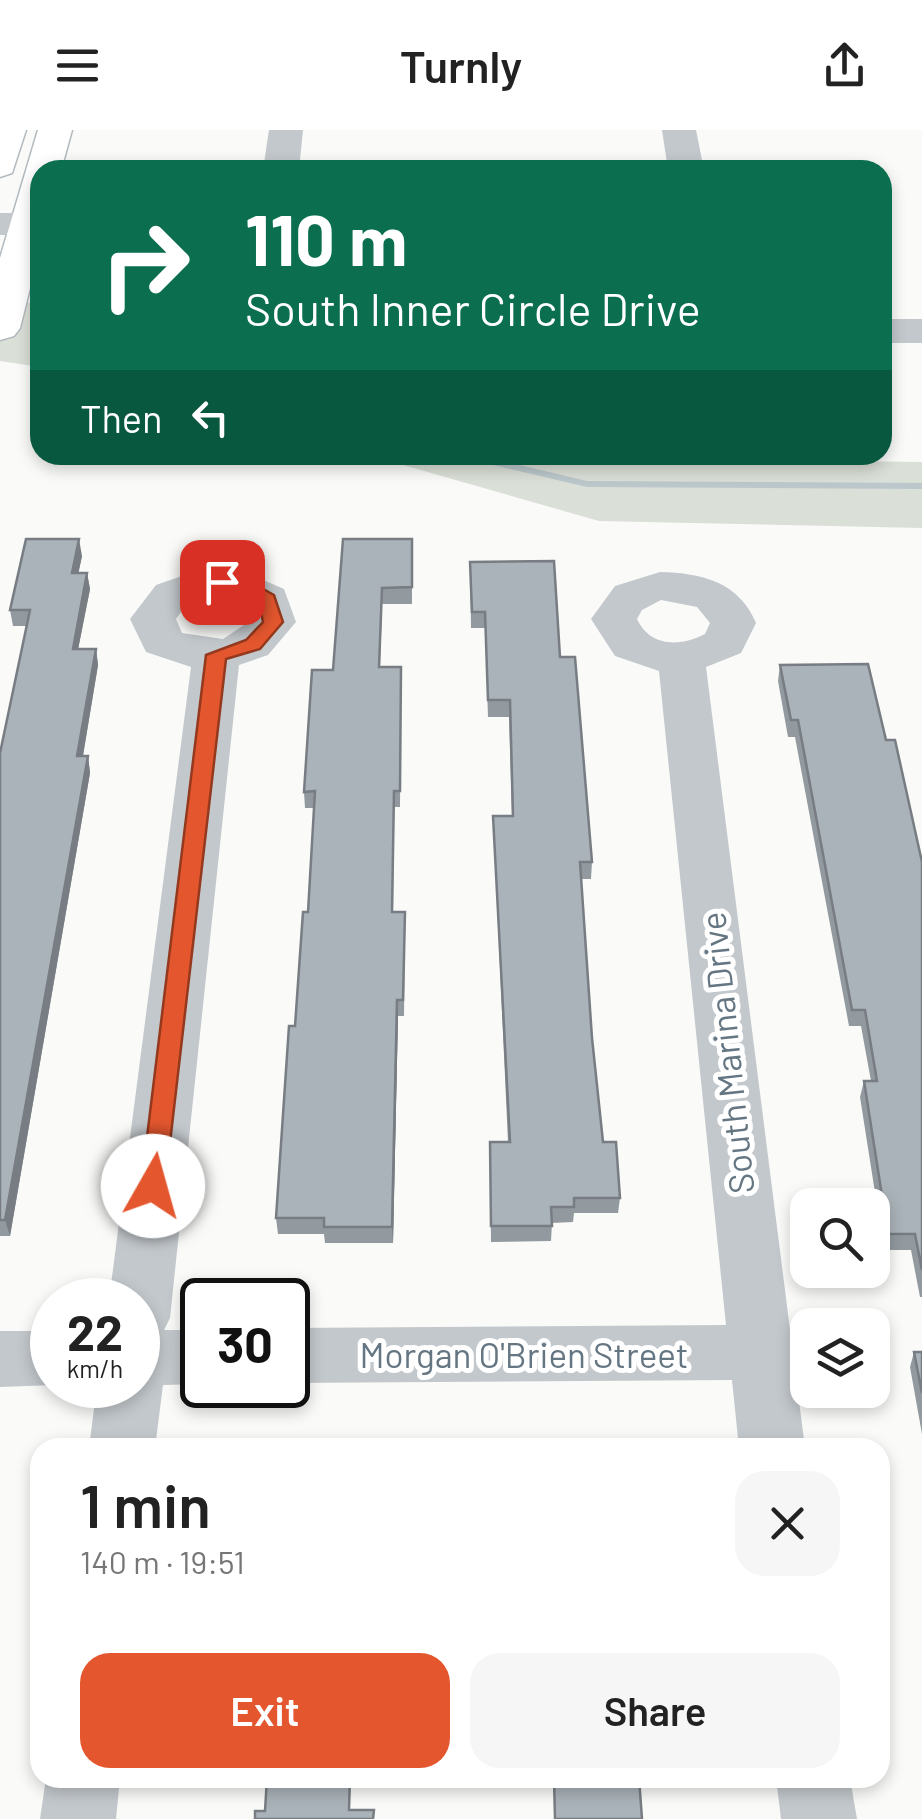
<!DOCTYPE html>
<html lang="en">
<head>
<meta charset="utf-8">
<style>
	:root { --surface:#fff; --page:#f6f6f6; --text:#222; --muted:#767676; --accent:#e4572e }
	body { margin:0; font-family:Barlow,sans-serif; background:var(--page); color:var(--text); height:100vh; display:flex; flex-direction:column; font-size:38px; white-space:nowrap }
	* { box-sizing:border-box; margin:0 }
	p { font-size:32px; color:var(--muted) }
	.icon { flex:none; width:55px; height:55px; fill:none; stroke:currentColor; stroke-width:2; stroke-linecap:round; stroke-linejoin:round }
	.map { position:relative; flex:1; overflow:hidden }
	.drawer { position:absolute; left:30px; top:1308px; width:860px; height:350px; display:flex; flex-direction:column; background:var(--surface); border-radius:30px; box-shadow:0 5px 15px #0003 }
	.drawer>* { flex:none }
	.top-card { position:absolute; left:30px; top:30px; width:862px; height:305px; border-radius:30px; box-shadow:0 5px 15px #0003; background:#0b6e4f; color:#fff; overflow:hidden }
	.buttons { position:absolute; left:790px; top:1058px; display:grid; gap:20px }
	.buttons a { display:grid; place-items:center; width:100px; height:100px; border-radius:20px; background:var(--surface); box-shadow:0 5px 15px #0003; font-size:50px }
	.speed { position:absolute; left:30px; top:1148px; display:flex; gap:20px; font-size:50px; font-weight:700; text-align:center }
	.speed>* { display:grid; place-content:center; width:130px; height:130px; border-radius:50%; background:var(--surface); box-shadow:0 5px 15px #0003; line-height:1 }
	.speed small { font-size:25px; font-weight:400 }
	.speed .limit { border:5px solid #111; border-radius:15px; background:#fff; color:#111 }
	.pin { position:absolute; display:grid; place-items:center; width:85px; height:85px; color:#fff; margin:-42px; border-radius:20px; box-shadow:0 5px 15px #0006 }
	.me { position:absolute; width:110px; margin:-55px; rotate:7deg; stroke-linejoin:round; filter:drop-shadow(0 0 8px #0008) }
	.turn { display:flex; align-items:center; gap:35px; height:210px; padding:0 50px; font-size:45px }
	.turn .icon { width:130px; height:130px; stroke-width:2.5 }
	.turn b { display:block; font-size:70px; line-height:85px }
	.then { display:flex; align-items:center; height:95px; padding:0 50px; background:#0003; gap:20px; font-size:38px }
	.round { display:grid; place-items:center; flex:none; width:105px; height:105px; border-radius:30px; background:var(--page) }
	.overview { display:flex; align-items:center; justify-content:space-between; height:170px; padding:0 50px }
	h1 { font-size:60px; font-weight:600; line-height:75px }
	.action { display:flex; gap:20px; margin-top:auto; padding:20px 50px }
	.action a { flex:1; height:115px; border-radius:30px; background:var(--accent); color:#fff; font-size:40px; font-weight:600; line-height:115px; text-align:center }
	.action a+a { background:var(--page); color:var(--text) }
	header { display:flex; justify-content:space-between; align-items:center; height:130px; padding:0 50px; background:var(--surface); font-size:45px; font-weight:600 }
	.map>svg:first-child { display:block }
	.green { fill:#dadfd7 }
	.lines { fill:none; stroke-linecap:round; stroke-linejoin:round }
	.stream { fill:#bbc7cb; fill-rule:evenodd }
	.secondary-casing { stroke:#b3babf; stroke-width:3 }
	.minor { fill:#c3c8cc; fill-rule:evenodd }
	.secondary { fill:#fff; fill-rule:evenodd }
	.wall { fill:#929a9f }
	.shaded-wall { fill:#777d82 }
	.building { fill:#aab3b9; stroke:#777d82; stroke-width:2.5 }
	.route { fill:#e4572e; stroke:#94391e; stroke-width:2.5 }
	.labels { text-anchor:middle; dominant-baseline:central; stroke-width:10; stroke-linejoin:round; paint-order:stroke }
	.street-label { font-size:35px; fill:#657683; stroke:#fff }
</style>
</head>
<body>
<header><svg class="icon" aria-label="menu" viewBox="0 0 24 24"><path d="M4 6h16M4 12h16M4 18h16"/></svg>Turnly<svg class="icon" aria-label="share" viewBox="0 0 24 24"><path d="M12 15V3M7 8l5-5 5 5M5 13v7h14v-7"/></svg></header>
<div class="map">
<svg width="922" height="1689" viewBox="0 0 922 1689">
	<rect width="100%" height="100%" fill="#fafaf8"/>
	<g class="green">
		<polygon points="40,172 40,237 0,231 0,174"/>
		<polygon points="368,325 922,332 922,398 599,391"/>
	</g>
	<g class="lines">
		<polygon class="stream" points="458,325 477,325 587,351 922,353 922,359 587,357 459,327"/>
		<g class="secondary-casing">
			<g id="secondary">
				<polygon points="0,0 26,0 12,43 0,47"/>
				<polygon points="38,0 72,0 61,40 40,40 40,118 20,198 14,206 0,210 0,128"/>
			</g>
		</g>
		<g class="minor">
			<polygon points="269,0 303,0 299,40 263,40"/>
			<polygon points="662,0 696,0 704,40 668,40"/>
			<rect x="0" y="83" width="40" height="22"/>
			<rect x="882" y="189" width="40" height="24"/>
			<path d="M202,439L240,440L284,459L296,492L268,525L239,535L170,1188L164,1200H202V1254L163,1255L155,1318H89L97,1255H138V1170H109L191,537L146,522L130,489L156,455ZM205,467H231L247,476L250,491L223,509L182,503L176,489L183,479Z"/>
			<path d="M660,442C702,443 739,452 756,493L741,523L706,537L805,1318H739L732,1250L288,1253V1198L726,1195L659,541L615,526L591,489L615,456ZM661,470L697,477L710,493L705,504C680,517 650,517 637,489L642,480Z"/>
			<polygon points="0,1201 52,1201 54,1255 0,1257"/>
			<polygon points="46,1648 120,1648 116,1689 40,1689"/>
			<polygon points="776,1648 850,1648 857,1689 781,1689"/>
		</g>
		<use href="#secondary" class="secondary"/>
	</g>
	<g class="wall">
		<polygon points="412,409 412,474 382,474 380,537 401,537 400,677 394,677 393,782 405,799 404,886 398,886 393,1113 325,1113 324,1104 278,1104 276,1088 295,896 308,782 314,678 305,678 304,662 333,540"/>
		<polygon points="82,426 78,443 87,443 90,459 78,519 96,519 98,535 83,626 88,626 90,643 10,1106 0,1106 0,623 27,496 13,496 10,480"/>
		<polygon points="470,432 560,527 592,732 591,749 581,749 592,908 603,1012 620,1068 618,1083 574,1083 573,1092 552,1093 551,1111 491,1112 490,1012 508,1012 493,686 512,686 509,587 488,587 485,498 471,498"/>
		<polygon points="780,535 886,610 922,732 922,1167 920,1167 911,1120 884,1120 860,967 864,951 871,951 861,896 849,896 795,607 788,607 778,551"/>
		<polygon points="914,1222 922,1222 922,1304 910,1237"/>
	</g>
	<g class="shaded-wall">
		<polygon points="79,409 82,426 75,460 72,443"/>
		<polygon points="87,443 90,459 75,535 73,519"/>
		<polygon points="96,519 98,535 80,643 77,626"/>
		<polygon points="88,626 90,643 10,1106 5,1090"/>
		<polygon points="397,870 398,886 393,1113 392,1097"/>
	</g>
	<g class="building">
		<polygon points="26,409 79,409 72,443 87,443 73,519 96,519 77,626 88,626 5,1090 0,1090 0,623 30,480 10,480"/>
		<polygon points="343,409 412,409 412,457 382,458 379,537 401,537 400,661 394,661 392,782 405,782 403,870 397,870 392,1097 324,1097 324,1088 276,1088 289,896 295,896 303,782 308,782 315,661 304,662 312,540 333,540"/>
		<polygon points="554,431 560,527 575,527 592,732 580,732 592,908 603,1012 616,1012 620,1068 574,1068 574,1077 551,1077 552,1096 491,1096 490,1012 510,1012 493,686 513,686 510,570 488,570 485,482 472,482 470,432"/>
		<polygon points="868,534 886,610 895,610 922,732 922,1140 915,1104 888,1104 864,951 877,951 865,880 852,880 798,590 791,590 780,535"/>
		<polygon points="914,1222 922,1222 922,1263"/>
		<polygon points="267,1648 350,1648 349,1680 374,1680 373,1689 255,1689 255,1681 265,1681"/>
		<polygon points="554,1648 639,1648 642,1689 555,1689"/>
	</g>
	<polygon class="route" points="222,446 247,450 274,465 283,492 260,519 226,529 165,1056 153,1066 141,1056 206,525 246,510 263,492 259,472 235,459 215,456 212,452"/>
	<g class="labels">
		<g class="street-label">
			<text transform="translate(726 923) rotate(-96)">South Marina Drive</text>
			<text x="524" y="1224">Morgan O'Brien Street</text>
		</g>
	</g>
</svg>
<div class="buttons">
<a><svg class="icon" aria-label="search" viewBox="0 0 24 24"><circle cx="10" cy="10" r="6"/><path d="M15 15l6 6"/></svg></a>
<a><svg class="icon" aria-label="layers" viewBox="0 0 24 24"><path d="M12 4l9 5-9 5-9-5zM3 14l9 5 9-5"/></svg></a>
</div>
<div class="speed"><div>22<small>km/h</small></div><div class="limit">30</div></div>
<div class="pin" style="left:222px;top:452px;background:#d93025"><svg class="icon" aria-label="arrive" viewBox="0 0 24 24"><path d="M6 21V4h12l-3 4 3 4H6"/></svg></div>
<svg class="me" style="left:153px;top:1056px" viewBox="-20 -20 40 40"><circle r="19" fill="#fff"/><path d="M0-13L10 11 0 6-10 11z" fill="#e4572e"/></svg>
<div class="top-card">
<div class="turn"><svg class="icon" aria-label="right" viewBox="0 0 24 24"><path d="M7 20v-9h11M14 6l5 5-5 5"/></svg><div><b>110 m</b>South Inner Circle Drive</div></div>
<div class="then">Then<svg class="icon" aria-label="left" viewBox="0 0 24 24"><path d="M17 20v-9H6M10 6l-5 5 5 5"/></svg></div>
</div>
<section class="drawer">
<div class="overview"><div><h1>1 min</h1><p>140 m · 19:51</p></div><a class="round"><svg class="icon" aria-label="close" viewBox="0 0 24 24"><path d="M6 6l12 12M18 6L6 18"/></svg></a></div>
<div class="action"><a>Exit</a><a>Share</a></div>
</section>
</div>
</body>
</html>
